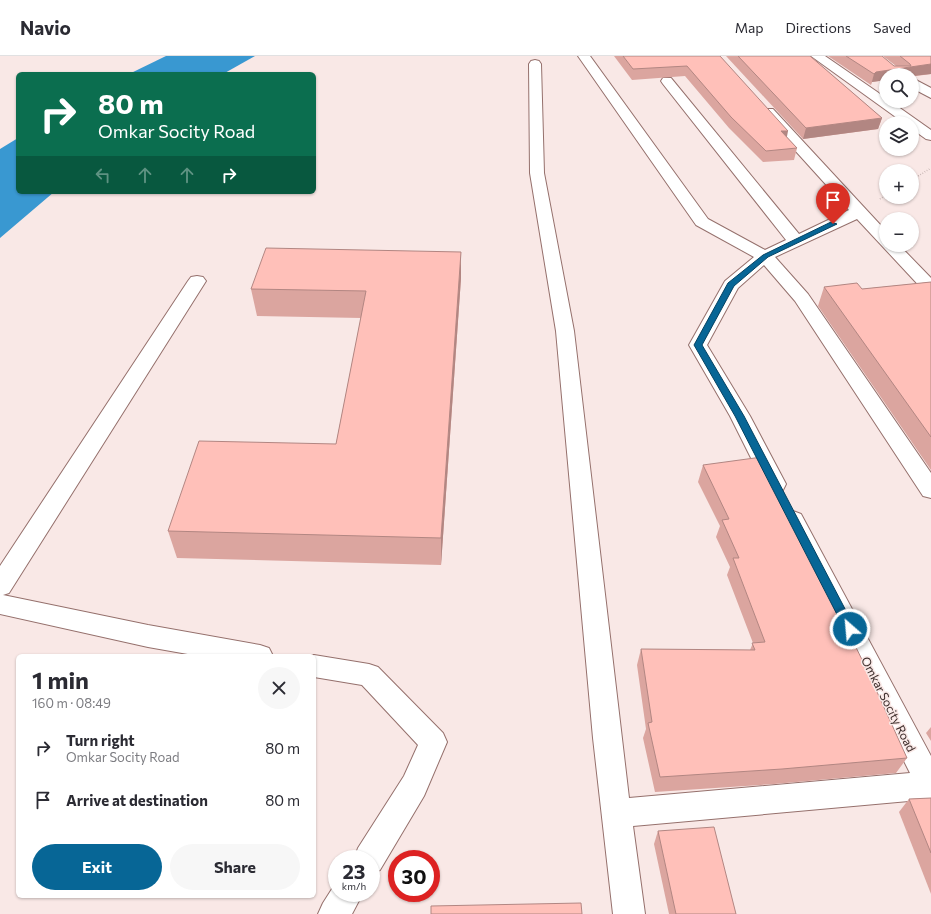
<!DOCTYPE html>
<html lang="en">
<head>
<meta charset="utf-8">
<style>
	:root { --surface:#fff; --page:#f7f7f7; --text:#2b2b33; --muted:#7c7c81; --line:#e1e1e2; --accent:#076696 }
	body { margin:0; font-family:Commissioner,sans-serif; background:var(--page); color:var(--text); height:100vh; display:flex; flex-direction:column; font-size:15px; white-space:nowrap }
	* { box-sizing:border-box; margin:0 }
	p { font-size:13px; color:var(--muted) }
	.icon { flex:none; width:22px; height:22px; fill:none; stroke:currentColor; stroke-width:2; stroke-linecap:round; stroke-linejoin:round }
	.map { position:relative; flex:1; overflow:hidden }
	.side { position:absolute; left:16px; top:598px; width:300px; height:244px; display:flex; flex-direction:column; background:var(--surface); border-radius:6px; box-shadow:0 1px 3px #0004 }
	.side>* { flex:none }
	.hud { position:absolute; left:16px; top:16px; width:300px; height:122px; border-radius:6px; box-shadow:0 1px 3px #0004; background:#0b6e4f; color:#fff; overflow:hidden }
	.controls { position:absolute; left:879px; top:12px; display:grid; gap:8px }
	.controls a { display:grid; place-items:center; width:40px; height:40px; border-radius:50%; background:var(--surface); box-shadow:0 1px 3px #0004; font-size:20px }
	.speed { position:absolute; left:328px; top:794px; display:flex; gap:8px; font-size:20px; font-weight:700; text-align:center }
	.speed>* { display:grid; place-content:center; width:52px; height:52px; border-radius:50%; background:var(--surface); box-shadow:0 1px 3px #0004; line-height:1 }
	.speed small { font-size:10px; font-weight:400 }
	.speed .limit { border:6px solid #d22; background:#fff; color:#111 }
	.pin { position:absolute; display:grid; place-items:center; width:34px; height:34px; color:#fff; margin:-41px -17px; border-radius:50% 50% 50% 0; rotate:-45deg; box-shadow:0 0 4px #0007 }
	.pin .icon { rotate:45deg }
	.me { position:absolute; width:44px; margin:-22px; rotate:333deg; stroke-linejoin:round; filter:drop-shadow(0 0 3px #0008) }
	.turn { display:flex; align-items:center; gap:14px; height:84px; padding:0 16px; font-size:18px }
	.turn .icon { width:52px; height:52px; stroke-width:2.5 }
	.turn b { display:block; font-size:28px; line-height:34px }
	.lanes { display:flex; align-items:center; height:38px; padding:0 16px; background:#0003; justify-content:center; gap:20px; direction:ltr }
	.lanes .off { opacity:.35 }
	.round { display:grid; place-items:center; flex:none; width:42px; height:42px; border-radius:21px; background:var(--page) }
	.headline { display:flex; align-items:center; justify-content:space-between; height:68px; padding:0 16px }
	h1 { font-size:24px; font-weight:700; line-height:30px }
	.cta { display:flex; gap:8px; margin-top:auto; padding:8px 16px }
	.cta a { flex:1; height:46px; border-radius:24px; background:var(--accent); color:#fff; font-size:16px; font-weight:700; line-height:46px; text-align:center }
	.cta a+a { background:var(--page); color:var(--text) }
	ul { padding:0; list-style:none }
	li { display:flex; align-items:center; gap:12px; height:52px; padding:0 16px }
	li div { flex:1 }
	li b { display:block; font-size:15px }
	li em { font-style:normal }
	header { display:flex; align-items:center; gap:24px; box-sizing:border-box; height:56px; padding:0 20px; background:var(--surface); border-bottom:1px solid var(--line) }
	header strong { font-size:19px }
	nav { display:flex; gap:22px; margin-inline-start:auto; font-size:14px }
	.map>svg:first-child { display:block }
	.water { fill:#3998d1 }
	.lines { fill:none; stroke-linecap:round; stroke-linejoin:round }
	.minor-casing { stroke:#95706c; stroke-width:2 }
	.path { stroke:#a69593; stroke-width:1.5; stroke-dasharray:0.5 2; stroke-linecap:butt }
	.minor { fill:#fff; fill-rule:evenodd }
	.wall { fill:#dba59f }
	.shaded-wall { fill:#b28682 }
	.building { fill:#ffc0b9; stroke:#b28682 }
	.route { fill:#076696; stroke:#054262 }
	.labels { text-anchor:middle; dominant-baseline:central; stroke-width:3; stroke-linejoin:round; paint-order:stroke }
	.street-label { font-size:12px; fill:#3a2b29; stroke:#f9e8e6 }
</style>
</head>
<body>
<header>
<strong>Navio</strong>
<nav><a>Map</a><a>Directions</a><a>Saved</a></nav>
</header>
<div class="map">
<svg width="931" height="858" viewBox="0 0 931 858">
	<rect width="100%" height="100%" fill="#f9e8e6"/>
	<g class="water">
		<polygon points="166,0 255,0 223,18 129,18"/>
		<polygon points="18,82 18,136 54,136 0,182 0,93"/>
	</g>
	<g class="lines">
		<g class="minor-casing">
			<g id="minor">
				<polygon points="578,0 590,0 708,163 765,194 786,184 663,28 661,25 663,22 671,22 799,178 849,154 763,59 761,56 763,53 773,53 886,175 886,189 899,189 931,222 931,237 925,236 857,163 775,201 808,238 931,417 931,442 923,440 795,245 764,209 738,232 707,289 750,360 786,428 783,434 775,436 767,434 730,360 689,289 725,225 754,201 696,169"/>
				<polygon points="811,0 825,0 886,42 886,45 890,45 931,74 931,84 926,83 912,73 912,67 904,67"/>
				<polygon points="535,4 539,5 541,8 544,117 574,275 629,742 910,717 782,464 785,458 793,455 801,458 931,700 931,743 633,770 645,858 613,858 593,682 556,275 530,117 529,8 531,5"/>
				<polygon points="912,22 931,32 931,42 912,32"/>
				<polygon points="197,220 203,221 206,225 9,537 3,539 148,569 260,589 269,592 273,600 199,600 148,591 0,558 0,510 188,225 191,221"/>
				<polygon points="314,599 369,608 378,611 443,677 447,686 424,740 380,814 371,818 371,803 354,803 358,792 404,720 418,689 362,629 314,621 314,600 311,600"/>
				<polygon points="337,825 337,837 363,837 352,858 318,858 323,847"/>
			</g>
		</g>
		<g class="path">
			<polyline points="912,124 931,112"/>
			<polyline points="880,143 886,139"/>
		</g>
		<use href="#minor" class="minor"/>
	</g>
	<g class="wall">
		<polygon points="614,0 720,0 787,81 797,92 794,104 763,106 729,72 685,20 632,24"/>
		<polygon points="726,0 810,0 882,62 878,73 803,83"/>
		<polygon points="828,0 882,0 894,10 896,10 883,0 931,0 931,18 872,26 871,29"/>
		<polygon points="461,196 461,222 441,509 177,502 168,475 336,388 361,262 257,260 251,233"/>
		<polygon points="931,226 931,414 818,250 824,231 862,233"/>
		<polygon points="703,409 808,487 806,490 846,577 907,702 896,717 774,728 655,736 643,682 646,673 637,609 641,593 750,594 753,587 727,519 730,511 716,481 720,470 698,426"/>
		<polygon points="931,671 931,685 926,677"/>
		<polygon points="931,742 931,838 899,756 909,743"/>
		<polygon points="658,775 736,858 669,858 654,788"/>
	</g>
	<g class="shaded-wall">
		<polygon points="931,8 931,18 912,20 912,19 886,19 886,24 872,26 871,29 874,18 876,16"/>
		<polygon points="882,62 878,73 803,83 806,72"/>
		<polygon points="781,75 788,75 786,86"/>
		<polygon points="461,196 461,222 441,509 441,482"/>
	</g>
	<g class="building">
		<polygon points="623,0 720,0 788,75 781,75 797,92 766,95 731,61 687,10 633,13"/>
		<polygon points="738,0 810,0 882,62 806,72"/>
		<polygon points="846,0 882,0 894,10 911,10 910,8 900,0 931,0 931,8 876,16 874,18"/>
		<polygon points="266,192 461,196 441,482 168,475 199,385 336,388 366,235 251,233"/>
		<polygon points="931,226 931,381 824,231 857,227 862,233"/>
		<polygon points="762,401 808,487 805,487 846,577 849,577 868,616 907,702 782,713 660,721 648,667 652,666 641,593 755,594 752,587 765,586 733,502 739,502 722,464 729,463 703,409"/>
		<polygon points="931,742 931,797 909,743"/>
		<polygon points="714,771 736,858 676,858 658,775"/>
		<polygon points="581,847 582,858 431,858 431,850"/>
	</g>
	<polygon class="route" points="831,166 837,168 768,201 734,230 702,289 744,360 854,570 855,573 854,576 850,577 846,576 735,360 694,289 728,227 763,199"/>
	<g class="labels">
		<g class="street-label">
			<text transform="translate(889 648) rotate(63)">Omkar Socity Road</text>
		</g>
	</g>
</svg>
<div class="controls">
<a><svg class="icon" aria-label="search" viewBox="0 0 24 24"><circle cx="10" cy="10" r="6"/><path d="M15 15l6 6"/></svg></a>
<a><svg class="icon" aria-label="layers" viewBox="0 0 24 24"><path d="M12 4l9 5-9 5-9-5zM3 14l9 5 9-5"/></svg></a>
<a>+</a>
<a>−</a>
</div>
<div class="speed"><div>23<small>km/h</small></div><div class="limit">30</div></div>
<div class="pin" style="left:833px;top:168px;background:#d93025"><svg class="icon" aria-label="arrive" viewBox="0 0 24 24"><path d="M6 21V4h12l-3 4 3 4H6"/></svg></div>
<svg class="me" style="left:850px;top:573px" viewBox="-20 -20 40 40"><circle r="17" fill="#076696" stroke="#fff" stroke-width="3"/><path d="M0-11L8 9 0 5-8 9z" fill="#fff"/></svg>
<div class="hud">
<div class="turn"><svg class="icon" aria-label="right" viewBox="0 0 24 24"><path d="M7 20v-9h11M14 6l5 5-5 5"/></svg><div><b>80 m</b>Omkar Socity Road</div></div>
<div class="lanes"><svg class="icon off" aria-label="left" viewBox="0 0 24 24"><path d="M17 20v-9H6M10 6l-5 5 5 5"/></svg><svg class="icon off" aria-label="ahead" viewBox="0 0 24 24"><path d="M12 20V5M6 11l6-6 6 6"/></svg><svg class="icon off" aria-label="ahead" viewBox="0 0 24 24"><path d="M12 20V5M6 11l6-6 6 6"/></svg><svg class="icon" aria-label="right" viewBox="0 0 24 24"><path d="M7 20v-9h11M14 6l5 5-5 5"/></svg></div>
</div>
<section class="side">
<div class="headline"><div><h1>1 min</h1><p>160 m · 08:49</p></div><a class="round"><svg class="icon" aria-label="close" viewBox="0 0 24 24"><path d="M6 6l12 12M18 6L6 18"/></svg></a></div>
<ul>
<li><svg class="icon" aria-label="right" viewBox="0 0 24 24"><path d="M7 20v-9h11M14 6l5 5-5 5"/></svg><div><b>Turn right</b><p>Omkar Socity Road</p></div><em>80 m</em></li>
<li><svg class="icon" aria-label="arrive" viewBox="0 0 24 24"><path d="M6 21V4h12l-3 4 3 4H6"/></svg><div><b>Arrive at destination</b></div><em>80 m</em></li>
</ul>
<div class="cta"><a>Exit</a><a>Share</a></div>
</section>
</div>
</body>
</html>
